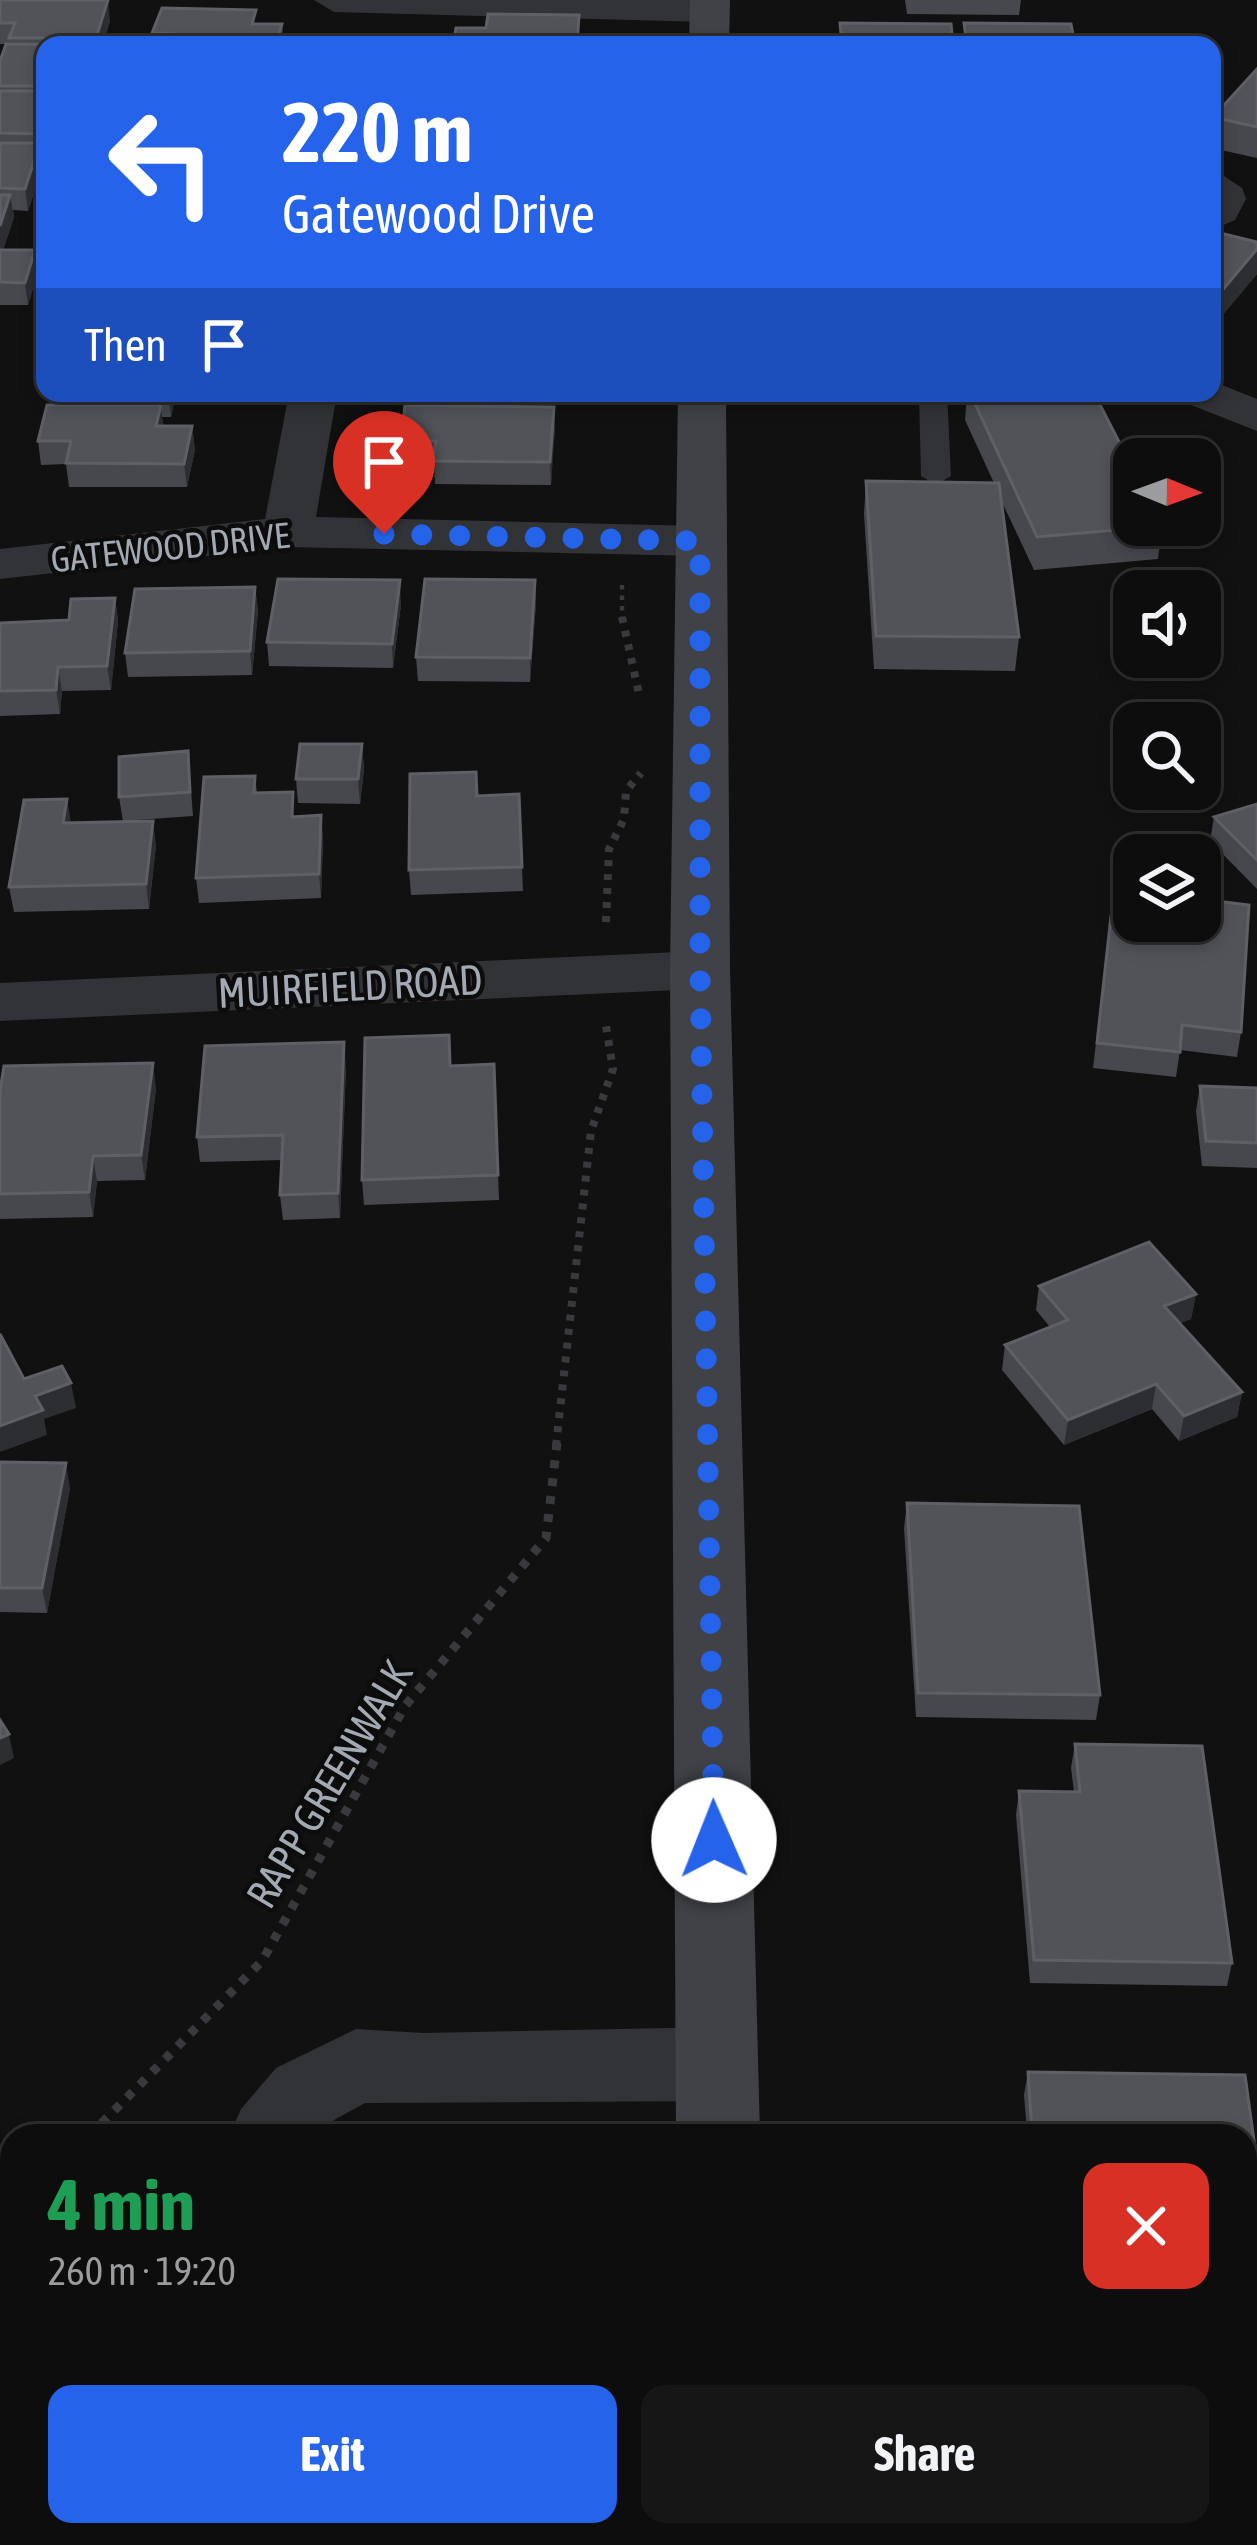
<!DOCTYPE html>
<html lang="en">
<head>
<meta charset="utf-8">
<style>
	:root { --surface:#0d0d0e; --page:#161617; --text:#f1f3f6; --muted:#9a9c9e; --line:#2d2d2e; --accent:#2563eb }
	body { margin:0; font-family:"Asap Condensed",sans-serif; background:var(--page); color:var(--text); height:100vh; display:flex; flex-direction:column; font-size:45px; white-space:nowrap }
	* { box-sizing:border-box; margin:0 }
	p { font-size:39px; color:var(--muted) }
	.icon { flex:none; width:66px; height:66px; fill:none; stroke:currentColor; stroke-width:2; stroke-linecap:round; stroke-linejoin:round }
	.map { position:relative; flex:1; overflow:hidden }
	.sheet { position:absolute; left:0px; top:2124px; width:1257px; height:423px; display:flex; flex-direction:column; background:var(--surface); border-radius:36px 36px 0 0; box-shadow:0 6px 18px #0003,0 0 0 3px var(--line) }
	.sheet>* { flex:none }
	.top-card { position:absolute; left:36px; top:36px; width:1185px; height:366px; border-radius:24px; box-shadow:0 6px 18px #0003,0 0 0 3px var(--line); background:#2563eb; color:#fff; overflow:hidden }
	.needle { width:78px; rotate:91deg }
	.buttons { position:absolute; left:1113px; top:438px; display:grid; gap:24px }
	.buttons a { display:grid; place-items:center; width:108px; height:108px; border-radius:24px; background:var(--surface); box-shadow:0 6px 18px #0003,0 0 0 3px var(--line); font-size:60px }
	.pin { position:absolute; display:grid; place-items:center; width:102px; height:102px; color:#fff; margin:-123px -51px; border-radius:50% 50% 50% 0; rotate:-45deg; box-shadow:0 0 12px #0007 }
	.pin .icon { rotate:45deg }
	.me { position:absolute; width:132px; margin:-66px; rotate:359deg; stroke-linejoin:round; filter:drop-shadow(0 0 9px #0008) }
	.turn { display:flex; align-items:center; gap:42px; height:252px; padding:0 48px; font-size:54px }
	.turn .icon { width:156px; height:156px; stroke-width:2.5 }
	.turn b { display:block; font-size:84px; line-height:102px }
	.then { display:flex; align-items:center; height:114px; padding:0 48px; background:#0003; gap:24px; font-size:45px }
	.round { display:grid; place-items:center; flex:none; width:126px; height:126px; border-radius:24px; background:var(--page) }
	.headline { display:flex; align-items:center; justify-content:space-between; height:204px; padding:0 48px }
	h1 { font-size:72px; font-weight:700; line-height:90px; color:#1e9e55 }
	.primary-button { display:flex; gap:24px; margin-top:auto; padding:24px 48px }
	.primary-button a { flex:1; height:138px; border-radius:24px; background:var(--accent); color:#fff; font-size:48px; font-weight:700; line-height:138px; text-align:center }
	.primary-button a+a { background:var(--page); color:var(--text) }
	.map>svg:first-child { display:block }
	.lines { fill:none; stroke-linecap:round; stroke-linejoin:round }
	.path-far2 { stroke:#383a3e; stroke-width:4.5; stroke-dasharray:4.5 6; stroke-linecap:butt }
	.path-far1 { stroke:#383a3e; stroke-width:8; stroke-dasharray:6 8; stroke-linecap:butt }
	.path { stroke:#383a3e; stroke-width:9; stroke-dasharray:8 10; stroke-linecap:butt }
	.lane { fill:#323337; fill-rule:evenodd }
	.street { fill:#323337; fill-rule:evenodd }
	.secondary { fill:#404247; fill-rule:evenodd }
	.wall { fill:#47484d }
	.shaded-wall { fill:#2d2e31 }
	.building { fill:#515358; stroke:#5e6066; stroke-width:3 }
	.route { stroke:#2563eb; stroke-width:21; stroke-dasharray:0 37.8 }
	.labels { text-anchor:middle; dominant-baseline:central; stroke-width:9; stroke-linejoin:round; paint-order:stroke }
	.far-street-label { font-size:36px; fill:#a3a9b2; stroke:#0c0c0d }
	.street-label { font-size:42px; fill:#a3a9b2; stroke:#0c0c0d }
</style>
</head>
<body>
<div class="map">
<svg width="1257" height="2545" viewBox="0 0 1257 2545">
	<rect width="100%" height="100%" fill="#111112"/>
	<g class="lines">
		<polyline class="path-far2" points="622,585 622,620"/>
		<g class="path-far1">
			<polyline points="622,617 639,694"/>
			<polyline points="606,922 609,849 624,819 626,791 641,773"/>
			<polyline points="556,1446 591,1131 613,1069 606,1026"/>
		</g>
		<g class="path">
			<polyline points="89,2136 262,1961 405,1706 546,1538 557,1443"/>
			<polyline points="0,2226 12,2214"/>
		</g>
		<g class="lane">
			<polygon points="1212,168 1242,188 1246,199 1235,220 1212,230 1212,213 1221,199 1212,189"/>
			<polygon points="919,393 947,393 951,476 936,485 921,476"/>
		</g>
		<g class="street">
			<polygon points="314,0 716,0 729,10 709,22 334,12"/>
			<polygon points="1212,381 1257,399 1257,431 1186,403 1179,393 1212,393"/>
			<polygon points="289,393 337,393 316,517 700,526 718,530 725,541 718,552 700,556 288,547 0,579 0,549 265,519"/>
			<polygon points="700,951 721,957 730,970 721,983 700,989 0,1021 0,983"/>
			<polygon points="717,2027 746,2038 758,2064 746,2090 717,2101 365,2103 334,2120 322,2136 229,2136 241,2109 276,2068 356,2029 424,2033"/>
			<polygon points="12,2467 12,2535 49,2535 45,2545 0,2545 0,2472"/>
		</g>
		<g class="secondary">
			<polygon points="690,0 730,0 729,45 689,45"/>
			<polygon points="678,393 726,393 730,970 760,2136 676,2136 670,970"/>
			<rect x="678" y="2535" width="92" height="10"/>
		</g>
	</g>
	<g class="wall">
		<polygon points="0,0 110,21 103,45 45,45 45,155 42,155 43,165 28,211 13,210 14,217 3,250 38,272 28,305 0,305 0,61 10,44 0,44"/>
		<polygon points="905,0 1021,0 1019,15 907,14"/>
		<polygon points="257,24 282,24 284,45 154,45 152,33"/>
		<polygon points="1257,69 1257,158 1212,148 1213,117"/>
		<polygon points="1212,231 1257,242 1257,274 1215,324 1212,323"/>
		<polygon points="99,393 206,393 204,399 175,399 171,417 162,417 163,426 192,426 195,450 187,487 69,487 66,464 41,465 38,441 100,405"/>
		<polygon points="407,393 517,393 516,406 554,407 551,485 435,484 434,464 402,464 401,441 408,405"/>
		<polygon points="967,393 1094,393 1162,526 1158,559 1034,570 1001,500 1019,637 1015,671 874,669 864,514 866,481 994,483 965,420"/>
		<polygon points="535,580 536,603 530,682 418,681 416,657"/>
		<polygon points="255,587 258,611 252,675 128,677 125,653"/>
		<polygon points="115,598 118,621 111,690 62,691 60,714 0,716 0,623 69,620"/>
		<polygon points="401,604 393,668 269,666 267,642"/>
		<polygon points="362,744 364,769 360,804 298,803 296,779"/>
		<polygon points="188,751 193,816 123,821 119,797"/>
		<polygon points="255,776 257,793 295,816 321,815 323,840 321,898 199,903 196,878"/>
		<polygon points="519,794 523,891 411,895 409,870 477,796"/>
		<polygon points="67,799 70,822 156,845 149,909 14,912 9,887"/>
		<polygon points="1257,804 1257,889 1210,841 1214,817"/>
		<polygon points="1111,916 1241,1032 1237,1057 1180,1050 1176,1077 1093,1068"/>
		<polygon points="494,1064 499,1200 364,1205 362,1180 451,1065"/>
		<polygon points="346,1067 340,1218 283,1220 280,1195 282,1160 200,1162 197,1137"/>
		<polygon points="1200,1086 1257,1088 1257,1168 1202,1166 1196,1111"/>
		<polygon points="156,1088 145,1180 97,1181 93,1217 0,1219 0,1091"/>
		<polygon points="1039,1286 1196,1294 1191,1319 1180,1323 1242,1392 1237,1417 1179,1441 1152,1409 1064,1445 1002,1370 1005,1345 1050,1327 1036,1310"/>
		<polygon points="0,1462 70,1488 47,1613 0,1612"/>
		<polygon points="907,1503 1100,1695 1096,1720 916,1717 904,1528"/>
		<polygon points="1075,1744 1232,1963 1227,1986 1030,1983 1016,1815 1019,1791 1074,1792 1071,1768"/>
		<polygon points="1028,2072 1245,2075 1255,2148 1249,2171 1245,2171 1245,2136 968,2136 969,2131 1027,2131 1024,2095"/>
		<polygon points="1145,2535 1245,2535 1257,2545 1146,2545"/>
	</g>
	<g class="shaded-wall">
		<polygon points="108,0 110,21 103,45 96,45 96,38"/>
		<polygon points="282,24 284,45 276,45"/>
		<polygon points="40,143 43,165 28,211 25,189"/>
		<polygon points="10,195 14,217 0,258 0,226"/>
		<polygon points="1257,249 1257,274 1215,324 1220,293"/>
		<polygon points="35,250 38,272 28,305 25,283"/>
		<polygon points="168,393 174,393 175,399 171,417"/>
		<polygon points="161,405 163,428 156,426"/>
		<polygon points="554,407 555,430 551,485 550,462"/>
		<polygon points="192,426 195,450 187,487 184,464"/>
		<polygon points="400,580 401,604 393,668 392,644"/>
		<polygon points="535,580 536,603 530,682 530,658"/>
		<polygon points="255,587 258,611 252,675 250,651"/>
		<polygon points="115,598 118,621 111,690 107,666"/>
		<polygon points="58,667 62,691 60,714 56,690"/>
		<polygon points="362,744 364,769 360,804 358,779"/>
		<polygon points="67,799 71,823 63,823"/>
		<polygon points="321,815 323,840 321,898 319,874"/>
		<polygon points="153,821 156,845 149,909 146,884"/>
		<polygon points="344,1042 346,1067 340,1218 338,1193"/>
		<polygon points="153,1063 156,1088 145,1180 141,1155"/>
		<polygon points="93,1156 97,1181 93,1217 89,1192"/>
		<polygon points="1196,1294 1191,1319 1160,1331 1164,1306"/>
		<polygon points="71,1383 76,1408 44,1419 47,1435 0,1452 0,1426 35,1396"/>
		<polygon points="1156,1384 1152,1409 1064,1445 1068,1420"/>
		<polygon points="1242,1392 1237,1417 1179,1441 1184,1416"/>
		<polygon points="66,1463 70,1488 47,1613 42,1588"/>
		<polygon points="9,1734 14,1758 0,1765 0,1738"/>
	</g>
	<g class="building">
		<polygon points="0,0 108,0 96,38 9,38 15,23 0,23"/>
		<polygon points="162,8 256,10 252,24 282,24 276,45 172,45 175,34 152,33"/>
		<polygon points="488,14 579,15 577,45 453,45 456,28 486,28"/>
		<polygon points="840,23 951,24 953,45 842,45"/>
		<polygon points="964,23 1071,24 1075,45 967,45"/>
		<polygon points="6,44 92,45 45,45 45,86 0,86 0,61"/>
		<polygon points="1257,69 1257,127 1213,117"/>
		<polygon points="0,91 45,91 45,134 0,133"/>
		<polygon points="0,143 40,143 25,189 0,188"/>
		<polygon points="0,195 10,195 0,226"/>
		<polygon points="1212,231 1257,242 1257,249 1220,293 1212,291"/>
		<polygon points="0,250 35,250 25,283 0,282"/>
		<polygon points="970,393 1094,393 1134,471 1134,525 1162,526 1037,537"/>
		<polygon points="47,405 161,405 156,426 192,426 184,464 66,463 71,441 38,441"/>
		<polygon points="405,405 554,407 550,462 433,461 436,441 401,441"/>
		<polygon points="866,481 999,483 1019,637 876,636"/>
		<polygon points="278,579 400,580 392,644 267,642"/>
		<polygon points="425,579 535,580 530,658 416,657"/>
		<polygon points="255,587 250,651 125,653 135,589"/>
		<polygon points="115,598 107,666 58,667 56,690 0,691 0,623 69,620 71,599"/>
		<polygon points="300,744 362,744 358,779 296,779"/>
		<polygon points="188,751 190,792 119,797 119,757"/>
		<polygon points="476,772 477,796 519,794 522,867 409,870 410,774"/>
		<polygon points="255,776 254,793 293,792 292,817 321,815 319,874 196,878 204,777"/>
		<polygon points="67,799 63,823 153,821 146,884 9,887 24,800"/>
		<polygon points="1257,804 1257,860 1214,817"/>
		<polygon points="1200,899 1249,905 1241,1032 1182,1025 1180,1052 1097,1043 1111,916 1134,919 1134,921 1200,921"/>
		<polygon points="449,1035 450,1066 494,1064 498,1175 362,1180 365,1038"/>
		<polygon points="344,1042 338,1193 280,1195 283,1135 197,1137 205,1046"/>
		<polygon points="153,1063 141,1155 93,1156 89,1192 0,1194 0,1091 4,1066"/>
		<polygon points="1200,1086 1257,1088 1257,1143 1206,1141"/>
		<polygon points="1149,1242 1196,1294 1164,1306 1242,1392 1184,1416 1156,1384 1068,1420 1005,1345 1068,1320 1039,1286"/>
		<polygon points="0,1334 24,1379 62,1366 71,1383 35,1396 43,1410 0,1426"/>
		<polygon points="0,1462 66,1463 42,1588 0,1588"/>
		<polygon points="907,1503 1079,1506 1100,1695 918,1693"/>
		<polygon points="0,1720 9,1734 0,1738"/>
		<polygon points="1075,1744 1202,1746 1232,1963 1034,1960 1019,1791 1080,1792"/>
		<polygon points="1028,2072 1245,2075 1255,2148 1245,2148 1245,2136 969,2136 969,2131 1032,2132"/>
		<polygon points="1245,2334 1257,2335 1257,2545 1154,2545 1153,2535 1245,2535"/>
	</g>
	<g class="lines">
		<polyline class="route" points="384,534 700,541 700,970 714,1840"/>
	</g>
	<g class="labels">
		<g class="far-street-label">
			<text transform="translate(170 547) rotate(-6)">GATEWOOD DRIVE</text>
		</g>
		<g class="street-label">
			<text transform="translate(350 986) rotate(-3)">MUIRFIELD ROAD</text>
			<text transform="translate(329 1784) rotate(-59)">RAPP GREENWALK</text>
		</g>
	</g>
</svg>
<div class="buttons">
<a><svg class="needle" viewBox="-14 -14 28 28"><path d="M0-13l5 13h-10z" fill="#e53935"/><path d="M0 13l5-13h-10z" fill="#9a9c9e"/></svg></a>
<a><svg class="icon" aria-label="sound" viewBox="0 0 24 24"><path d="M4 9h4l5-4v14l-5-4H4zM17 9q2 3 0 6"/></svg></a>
<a><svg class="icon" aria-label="search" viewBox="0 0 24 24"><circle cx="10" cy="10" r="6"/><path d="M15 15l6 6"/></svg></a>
<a><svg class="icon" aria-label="layers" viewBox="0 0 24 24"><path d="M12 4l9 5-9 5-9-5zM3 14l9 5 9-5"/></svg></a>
</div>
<div class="pin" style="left:384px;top:534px;background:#d93025"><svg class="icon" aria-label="arrive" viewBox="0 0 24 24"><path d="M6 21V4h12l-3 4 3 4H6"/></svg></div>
<svg class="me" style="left:714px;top:1840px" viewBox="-20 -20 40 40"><circle r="19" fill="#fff"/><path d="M0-13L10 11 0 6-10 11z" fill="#2563eb"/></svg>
<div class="top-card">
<div class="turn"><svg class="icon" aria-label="left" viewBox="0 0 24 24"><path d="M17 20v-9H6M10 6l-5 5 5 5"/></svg><div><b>220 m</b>Gatewood Drive</div></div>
<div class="then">Then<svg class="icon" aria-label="arrive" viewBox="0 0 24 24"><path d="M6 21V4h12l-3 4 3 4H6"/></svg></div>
</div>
<section class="sheet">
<div class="headline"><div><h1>4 min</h1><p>260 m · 19:20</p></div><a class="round" style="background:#d93025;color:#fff"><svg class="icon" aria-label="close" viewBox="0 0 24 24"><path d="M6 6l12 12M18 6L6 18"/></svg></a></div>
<div class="primary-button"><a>Exit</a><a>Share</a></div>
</section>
</div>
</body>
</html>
